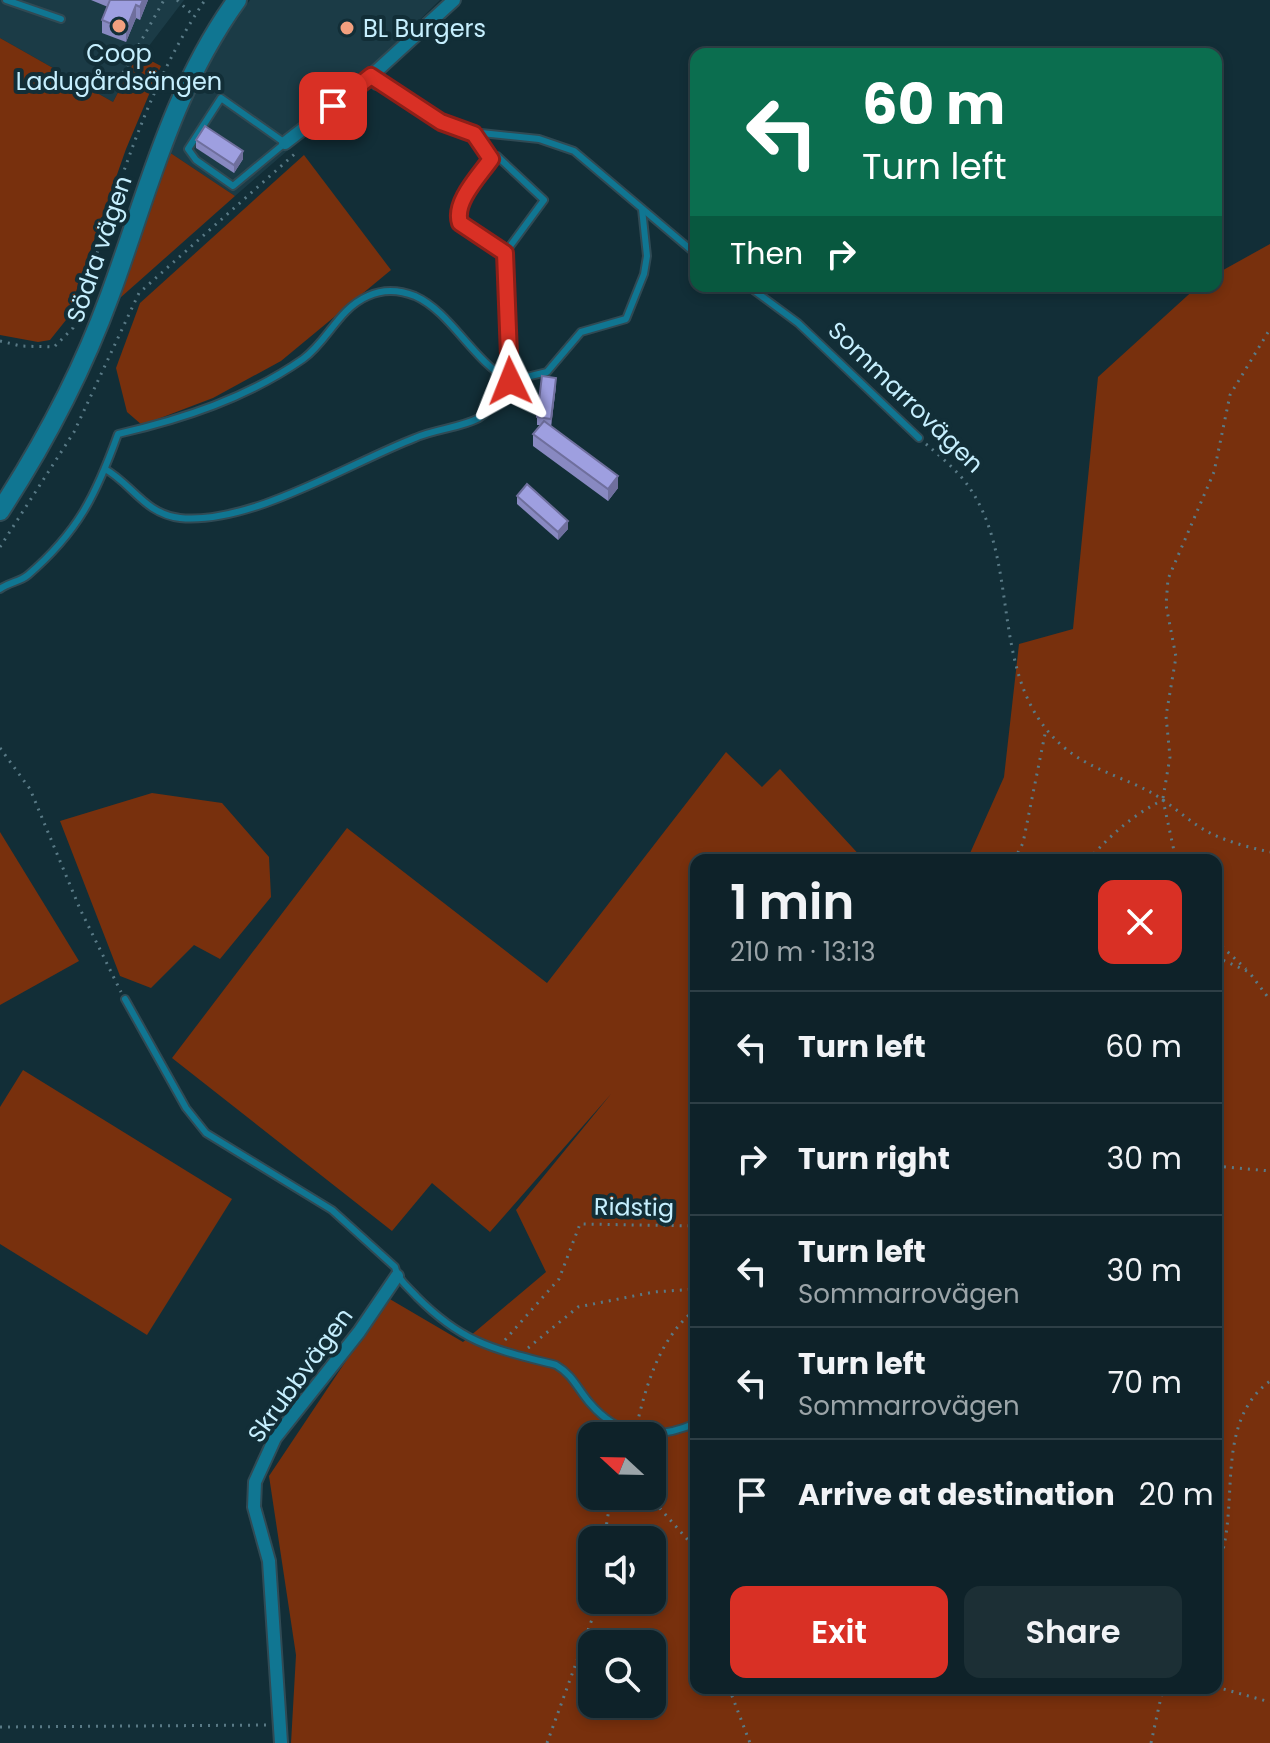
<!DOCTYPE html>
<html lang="en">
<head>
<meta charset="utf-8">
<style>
	:root { --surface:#0e2229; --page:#1c2f35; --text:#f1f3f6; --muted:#9ba4a8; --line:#2e3f46; --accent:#d93025 }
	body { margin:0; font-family:Poppins,sans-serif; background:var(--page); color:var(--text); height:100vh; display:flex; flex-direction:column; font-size:30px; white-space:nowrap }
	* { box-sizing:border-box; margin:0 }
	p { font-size:26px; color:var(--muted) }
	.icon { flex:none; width:44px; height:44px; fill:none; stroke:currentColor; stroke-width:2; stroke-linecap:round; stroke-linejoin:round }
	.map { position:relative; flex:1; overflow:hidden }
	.side { position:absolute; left:690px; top:854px; width:532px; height:840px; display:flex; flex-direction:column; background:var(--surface); border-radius:16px; box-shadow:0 4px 12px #0003,0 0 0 2px var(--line) }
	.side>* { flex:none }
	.guide { position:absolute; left:690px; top:48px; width:532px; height:244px; border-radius:16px; box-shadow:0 4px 12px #0003,0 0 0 2px var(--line); background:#0b6e4f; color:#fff; overflow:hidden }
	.needle { width:52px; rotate:292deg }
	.fabs { position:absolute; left:578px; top:1422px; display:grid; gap:16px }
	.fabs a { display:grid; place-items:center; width:88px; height:88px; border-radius:16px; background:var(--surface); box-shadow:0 4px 12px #0003,0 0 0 2px var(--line); font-size:40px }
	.pin { position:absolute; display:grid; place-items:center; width:68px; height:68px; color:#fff; margin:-34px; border-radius:16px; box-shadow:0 4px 12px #0006 }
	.me { position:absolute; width:88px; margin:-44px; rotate:358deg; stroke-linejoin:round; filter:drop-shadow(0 0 6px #0008) }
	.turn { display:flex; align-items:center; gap:28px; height:168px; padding:0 40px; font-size:36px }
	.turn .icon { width:104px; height:104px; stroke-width:2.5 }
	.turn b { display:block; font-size:56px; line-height:68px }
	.then { display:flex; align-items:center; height:76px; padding:0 40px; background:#0003; gap:16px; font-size:30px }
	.round { display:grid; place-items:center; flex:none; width:84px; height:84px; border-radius:16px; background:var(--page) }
	.overview { display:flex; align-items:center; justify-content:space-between; height:136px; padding:0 40px }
	h1 { font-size:48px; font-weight:600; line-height:60px }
	.cta { display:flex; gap:16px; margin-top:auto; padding:16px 40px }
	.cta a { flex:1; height:92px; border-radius:16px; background:var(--accent); color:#fff; font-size:32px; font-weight:600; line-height:92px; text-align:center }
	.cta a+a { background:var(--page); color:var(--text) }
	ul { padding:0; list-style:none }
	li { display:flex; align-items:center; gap:24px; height:112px; padding:0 40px; border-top:2px solid var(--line) }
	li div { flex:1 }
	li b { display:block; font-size:30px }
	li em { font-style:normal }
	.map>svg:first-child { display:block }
	.built { fill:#1b3b46 }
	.green { fill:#78300d; fill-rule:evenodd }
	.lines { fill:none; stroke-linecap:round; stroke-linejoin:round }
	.service-casing { stroke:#304a54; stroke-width:10 }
	.minor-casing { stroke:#304a54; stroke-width:16 }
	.secondary-casing { stroke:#304a54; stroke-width:22 }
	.path { stroke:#597a86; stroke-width:3; stroke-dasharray:2 6; stroke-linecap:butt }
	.service { stroke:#107692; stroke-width:6 }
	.minor { stroke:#107692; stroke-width:12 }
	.secondary { stroke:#107692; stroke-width:18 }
	.wall { fill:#8889c1 }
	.shaded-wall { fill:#6f6f9d }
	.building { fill:#9e9fe0; stroke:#6f6f9d; stroke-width:2 }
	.route-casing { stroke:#8d1f18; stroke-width:20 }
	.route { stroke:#d93025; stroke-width:14 }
	.poi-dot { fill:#f2a07f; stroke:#122e37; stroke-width:3 }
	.labels { text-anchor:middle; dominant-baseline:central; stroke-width:8; stroke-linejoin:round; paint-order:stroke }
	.poi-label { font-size:24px; fill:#c6effe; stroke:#122e37; text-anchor:start }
	.street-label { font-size:24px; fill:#c6effe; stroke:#122e37 }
</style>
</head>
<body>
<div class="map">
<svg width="1270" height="1743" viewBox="0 0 1270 1743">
	<rect width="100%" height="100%" fill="#122e37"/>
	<g class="built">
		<polygon points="0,0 184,0 142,55 137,54 113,102 0,38"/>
		<polygon points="250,0 440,0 382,57 286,135 295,144 235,196 169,152 184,110 218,47"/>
	</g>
	<g class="green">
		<polygon points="0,38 113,102 138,54 161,66 126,149 66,320 50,340 38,342 0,335"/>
		<polygon points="169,152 235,196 120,298"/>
		<polygon points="304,155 391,270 281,361 213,398 142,425 127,412 116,368 140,303"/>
		<path d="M1270,244V1743H291L296,1655L269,1476L388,1298L463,1342L546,1272L516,1210L611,1094L490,1232L432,1183L392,1231L172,1058L347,828L547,983L726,752L762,787L780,769L864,860H696V1688H1216V860H967L1004,777L1019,644L1073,629L1098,377L1198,286H1216V274ZM592,1436H652V1496H592ZM592,1540H652V1600H592ZM592,1644H652V1704H592Z"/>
		<polygon points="152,793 222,803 269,857 271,897 220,959 194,945 151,988 120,976 60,821"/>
		<polygon points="0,832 79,961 0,1005"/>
		<polygon points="23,1070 232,1199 147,1335 0,1244 0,1107"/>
	</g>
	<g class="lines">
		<g class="service-casing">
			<g id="service">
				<polyline points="6,0 61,19"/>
				<polyline points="377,83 441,122 462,131 539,139 574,151 696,254"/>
				<polygon points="221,98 285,143 233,186 196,160 188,149"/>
				<polyline points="474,134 491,159"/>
				<polyline points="748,286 798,323 919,438"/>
				<path d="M105,469C132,484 145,514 180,518C251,525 350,463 415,438C435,429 460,428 479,418C493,410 499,392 510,381L505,253L544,200L497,156L491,159C480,175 453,202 460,223L505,253"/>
				<path d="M0,589C9,582 20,582 28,575C78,532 96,495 118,434C183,419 247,398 303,359C328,341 338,309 368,296C383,289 400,290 415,296C451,312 472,360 510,381L547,372L581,332L626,319L644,274L647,256L642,209"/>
				<path d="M125,999L186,1108L206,1133L332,1210L395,1267C398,1280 408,1287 417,1297C464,1344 494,1349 556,1365C573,1375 577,1388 589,1402C619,1438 655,1441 696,1423"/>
			</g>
		</g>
		<g class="minor-casing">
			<g id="minor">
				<polyline points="371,76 454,0"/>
				<polyline points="285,143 371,76 377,83"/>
				<polyline points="281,1743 269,1561 254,1507 255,1482 275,1438 359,1332 397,1276"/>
			</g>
		</g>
		<g class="secondary-casing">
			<path id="secondary" d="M0,511C45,442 82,372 110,295C148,192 172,90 237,0"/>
		</g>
		<g class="path">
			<polyline points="177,0 194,16"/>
			<polyline points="119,80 164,0"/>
			<path d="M0,341L21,346L54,347L73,328C110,217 139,98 205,0"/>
			<path d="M926,444C941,457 958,471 969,487C1024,566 985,683 1066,749C1090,769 1125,778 1152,793C1173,805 1191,824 1212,834C1229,842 1251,848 1270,852"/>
			<polyline points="0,547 74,432 139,293 298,151"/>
			<polyline points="0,748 30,789 80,909 121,992"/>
			<polyline points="1163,798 1170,757 1166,716 1176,657 1166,605 1168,579 1214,472 1230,395 1270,329"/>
			<polyline points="1014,860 1023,843 1046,729"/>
			<path d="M1088,860C1111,835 1132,815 1163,800L1176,860"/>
			<polyline points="1216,941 1246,969"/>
			<polyline points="1216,957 1249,972 1270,1000"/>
			<polyline points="1216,1166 1270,1171"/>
			<polyline points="505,1340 559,1279 580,1224 696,1226"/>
			<polyline points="528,1348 578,1307 654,1292 696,1289"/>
			<path d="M637,1424C647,1382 661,1336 696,1309"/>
			<polyline points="649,1496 696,1549"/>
			<polyline points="604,1540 609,1509 618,1496"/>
			<path d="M1216,1571C1243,1510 1211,1425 1270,1381"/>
			<polyline points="1216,1687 1270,1702"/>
			<polyline points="729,1688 750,1743"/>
			<polyline points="0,1727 268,1725"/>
			<polyline points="547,1743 599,1600"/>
			<polyline points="1151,1743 1163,1688"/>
		</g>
		<use href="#service" class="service"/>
		<use href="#minor" class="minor"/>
		<use href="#secondary" class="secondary"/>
	</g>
	<g class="wall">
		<polygon points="91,0 148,0 140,20 136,18 126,42 102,33 102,20 108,7"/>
		<polygon points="196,140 243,159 234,173 196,148"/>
		<polygon points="556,386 551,426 618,488 608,501 533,446 533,434 540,425 537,425 537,417"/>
		<polygon points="517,496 568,529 558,540 517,504"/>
	</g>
	<g class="shaded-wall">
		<polygon points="143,0 148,0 140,20 140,7"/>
		<polygon points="136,5 136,18 126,42 126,30"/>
		<polygon points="243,151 243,159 234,173 234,165"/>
		<polygon points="556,378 556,386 551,427 551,419"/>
		<polygon points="618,476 618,488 608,501 608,489"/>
		<polygon points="568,521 568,529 558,540 558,532"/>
	</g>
	<g class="building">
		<polygon points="110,0 143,0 140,7 136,5 126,30 102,20"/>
		<polygon points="205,126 243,151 234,165 196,140"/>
		<polygon points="542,376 556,378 551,419 537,417"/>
		<polygon points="544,421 618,476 608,489 533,434"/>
		<polygon points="527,484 568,521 558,532 517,496"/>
	</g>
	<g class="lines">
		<g class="route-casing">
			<path id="route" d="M333,106L371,76L441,122L474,134L491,159C480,175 453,202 460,223L505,253L510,381"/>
		</g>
		<use href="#route" class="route"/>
	</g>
	<g class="poi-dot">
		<circle cx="119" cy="26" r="8"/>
		<circle cx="347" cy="28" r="8"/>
	</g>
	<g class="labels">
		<g class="poi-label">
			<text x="363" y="28">BL Burgers</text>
			<text x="119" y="53" text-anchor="middle">Coop<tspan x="119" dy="28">Ladugårdsängen</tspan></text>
		</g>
		<g class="street-label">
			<text transform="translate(99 249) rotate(-71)">Södra vägen</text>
			<text transform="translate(906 397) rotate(44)">Sommarrovägen</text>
			<text transform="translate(634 1207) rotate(1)">Ridstig</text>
			<text transform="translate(300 1375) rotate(-54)">Skrubbvägen</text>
		</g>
	</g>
</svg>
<div class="fabs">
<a><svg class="needle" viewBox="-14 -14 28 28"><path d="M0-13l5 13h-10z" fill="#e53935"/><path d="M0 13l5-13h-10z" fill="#9ba4a8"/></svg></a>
<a><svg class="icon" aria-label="sound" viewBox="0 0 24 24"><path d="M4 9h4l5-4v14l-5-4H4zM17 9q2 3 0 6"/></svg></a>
<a><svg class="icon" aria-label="search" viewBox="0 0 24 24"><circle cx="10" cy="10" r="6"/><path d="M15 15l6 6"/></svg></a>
</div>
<div class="pin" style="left:333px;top:106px;background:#d93025"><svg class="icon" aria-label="arrive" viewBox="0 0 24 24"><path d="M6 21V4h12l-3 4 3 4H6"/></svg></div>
<svg class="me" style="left:510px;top:381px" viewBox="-20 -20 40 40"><path d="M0-17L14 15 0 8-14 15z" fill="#d93025" stroke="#fff" stroke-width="4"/></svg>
<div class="guide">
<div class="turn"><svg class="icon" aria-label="left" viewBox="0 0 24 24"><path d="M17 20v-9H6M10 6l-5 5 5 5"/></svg><div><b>60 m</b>Turn left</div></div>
<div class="then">Then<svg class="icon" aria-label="right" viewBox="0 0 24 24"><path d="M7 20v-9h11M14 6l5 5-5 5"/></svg></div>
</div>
<section class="side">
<div class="overview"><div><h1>1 min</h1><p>210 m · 13:13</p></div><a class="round" style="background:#d93025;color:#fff"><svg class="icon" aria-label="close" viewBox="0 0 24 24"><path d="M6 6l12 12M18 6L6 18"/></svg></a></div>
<ul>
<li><svg class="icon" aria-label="left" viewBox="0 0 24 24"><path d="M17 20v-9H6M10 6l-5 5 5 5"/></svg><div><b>Turn left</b></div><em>60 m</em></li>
<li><svg class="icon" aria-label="right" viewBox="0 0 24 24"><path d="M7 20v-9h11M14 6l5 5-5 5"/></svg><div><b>Turn right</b></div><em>30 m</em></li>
<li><svg class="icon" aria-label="left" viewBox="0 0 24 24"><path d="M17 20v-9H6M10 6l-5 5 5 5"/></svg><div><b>Turn left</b><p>Sommarrovägen</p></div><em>30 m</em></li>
<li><svg class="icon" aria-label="left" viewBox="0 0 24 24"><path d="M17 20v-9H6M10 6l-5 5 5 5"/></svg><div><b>Turn left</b><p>Sommarrovägen</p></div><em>70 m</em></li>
<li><svg class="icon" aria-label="arrive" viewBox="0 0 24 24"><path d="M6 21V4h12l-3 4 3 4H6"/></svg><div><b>Arrive at destination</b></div><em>20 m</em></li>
</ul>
<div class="cta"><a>Exit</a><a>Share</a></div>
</section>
</div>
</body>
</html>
